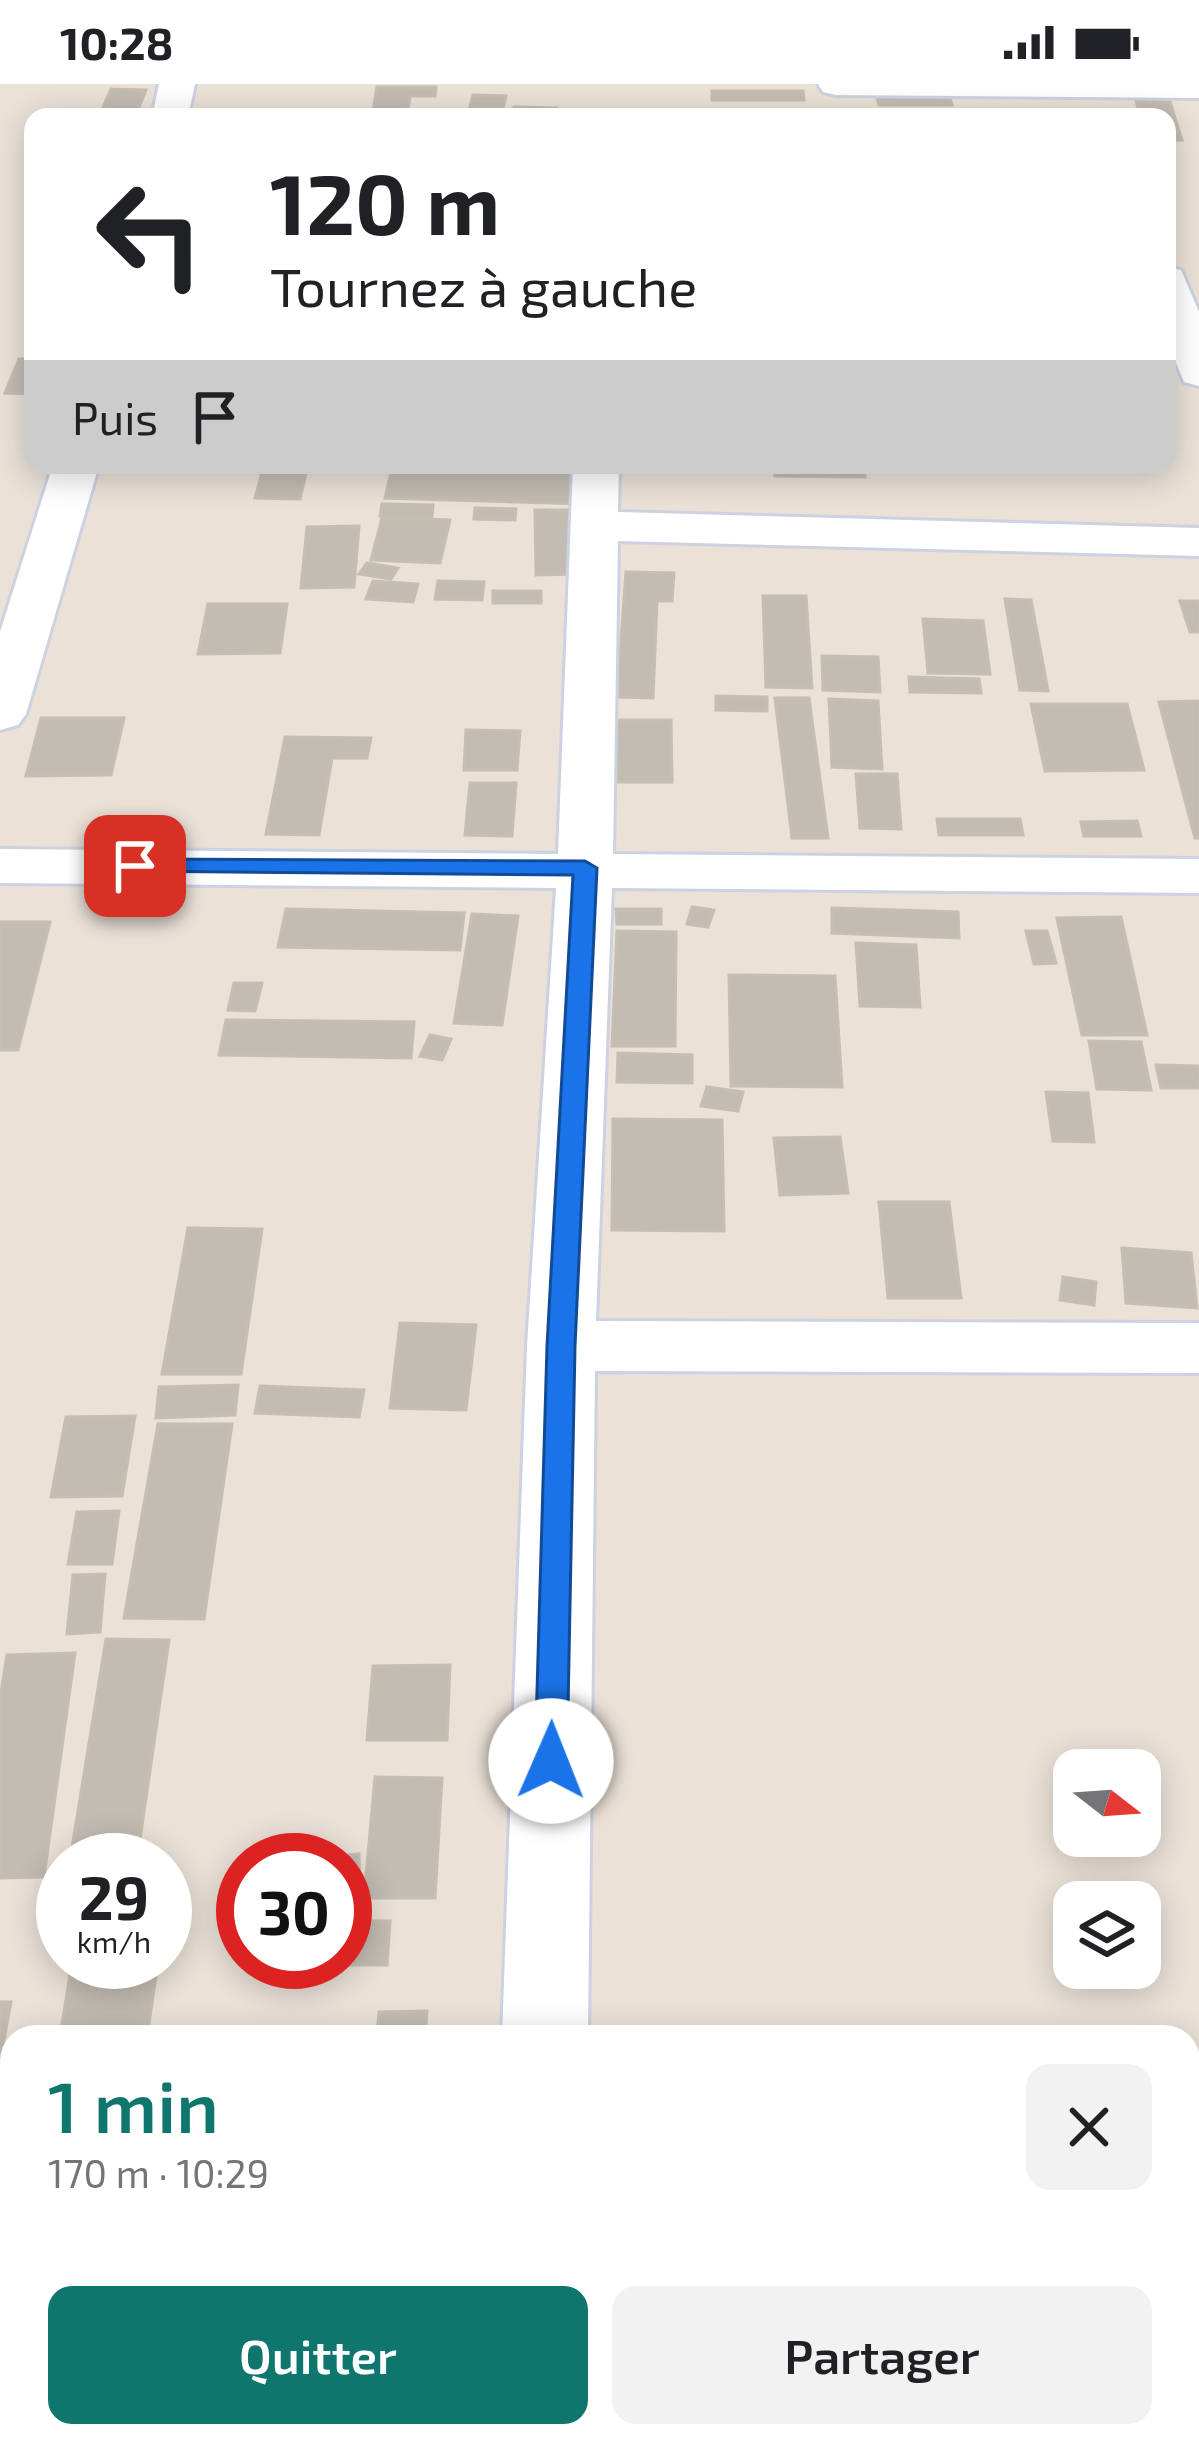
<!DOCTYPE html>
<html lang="fr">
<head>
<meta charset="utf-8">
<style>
	:root { --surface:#fff; --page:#f2f2f2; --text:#202124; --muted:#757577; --accent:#0f766e }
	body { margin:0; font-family:"Exo 2",sans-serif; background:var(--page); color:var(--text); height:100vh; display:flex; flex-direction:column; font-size:45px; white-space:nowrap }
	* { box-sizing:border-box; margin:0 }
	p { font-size:39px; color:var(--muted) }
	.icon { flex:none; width:66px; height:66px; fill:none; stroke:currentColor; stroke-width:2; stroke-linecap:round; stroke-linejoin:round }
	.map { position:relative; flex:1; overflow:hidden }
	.drawer { position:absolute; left:0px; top:1941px; width:1200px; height:423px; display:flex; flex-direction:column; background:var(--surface); border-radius:36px 36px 0 0; box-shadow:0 6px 30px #0003 }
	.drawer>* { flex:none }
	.banner { position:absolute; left:24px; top:24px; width:1152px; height:366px; border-radius:24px; box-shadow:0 6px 30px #0003; background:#fff; color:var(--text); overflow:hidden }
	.needle { width:78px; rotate:107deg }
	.tools { position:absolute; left:1053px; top:1665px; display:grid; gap:24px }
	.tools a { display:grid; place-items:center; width:108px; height:108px; border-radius:24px; background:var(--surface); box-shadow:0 6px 30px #0003; font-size:60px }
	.speed { position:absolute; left:36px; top:1749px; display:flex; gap:24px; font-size:60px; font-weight:700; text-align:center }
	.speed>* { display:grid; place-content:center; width:156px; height:156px; border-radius:50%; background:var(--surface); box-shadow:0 6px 30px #0003; line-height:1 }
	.speed small { font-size:30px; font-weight:400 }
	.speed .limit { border:18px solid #d22; background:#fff; color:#111 }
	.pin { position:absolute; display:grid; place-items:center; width:102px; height:102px; color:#fff; margin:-51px; border-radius:24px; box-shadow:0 6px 18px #0006 }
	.me { position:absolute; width:132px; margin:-66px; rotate:1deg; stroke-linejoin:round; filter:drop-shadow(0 0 9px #0008) }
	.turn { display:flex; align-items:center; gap:42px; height:252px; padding:0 48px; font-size:54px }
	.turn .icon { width:156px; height:156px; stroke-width:2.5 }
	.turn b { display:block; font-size:84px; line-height:102px }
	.then { display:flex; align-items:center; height:114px; padding:0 48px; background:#0003; gap:24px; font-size:45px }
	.round { display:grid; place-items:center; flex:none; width:126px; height:126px; border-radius:24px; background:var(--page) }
	.head { display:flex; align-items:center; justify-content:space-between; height:204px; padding:0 48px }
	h1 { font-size:72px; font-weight:600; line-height:90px; color:var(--accent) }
	.action { display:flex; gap:24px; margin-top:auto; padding:24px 48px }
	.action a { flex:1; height:138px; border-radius:24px; background:var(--accent); color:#fff; font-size:48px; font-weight:600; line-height:138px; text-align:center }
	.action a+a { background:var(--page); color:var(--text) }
	.status { display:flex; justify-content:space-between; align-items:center; height:84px; padding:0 60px; background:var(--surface); direction:ltr }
	.status svg { height:33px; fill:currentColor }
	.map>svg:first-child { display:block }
	.building { fill:#c2bcb3; stroke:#c6beb1; stroke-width:3 }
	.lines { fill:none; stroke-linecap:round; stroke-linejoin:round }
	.minor-casing { stroke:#ccd2e2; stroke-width:6 }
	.minor { fill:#fff; fill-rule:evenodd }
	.route { fill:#1a73e8; stroke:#114b97; stroke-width:3 }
</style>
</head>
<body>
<div class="status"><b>10:28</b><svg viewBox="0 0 49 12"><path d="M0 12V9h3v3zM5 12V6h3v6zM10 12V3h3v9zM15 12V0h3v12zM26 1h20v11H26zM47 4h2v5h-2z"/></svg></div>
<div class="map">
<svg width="1199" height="2363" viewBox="0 0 1199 2363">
	<rect width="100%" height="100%" fill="#ebe1d7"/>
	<g class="building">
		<polygon points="377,3 436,3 435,12 410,12 407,33 372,33"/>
		<polygon points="111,5 146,6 135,33 99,33"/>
		<polygon points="712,7 803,7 804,16 712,16"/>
		<polygon points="876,10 949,10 952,21 879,21"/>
		<polygon points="473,11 506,12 503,24 470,23"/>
		<polygon points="1136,17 1170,18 1182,56 1167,56 1167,33 1141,33"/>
		<polygon points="514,23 557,24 555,33 511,33"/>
		<polygon points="19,275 33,275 33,310 5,309"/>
		<polygon points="264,381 308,381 300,415 255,414"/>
		<polygon points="775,381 864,381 865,393 775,392"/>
		<polygon points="392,384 589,389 585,420 385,414"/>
		<polygon points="382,420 433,421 432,433 380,432"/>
		<polygon points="475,424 516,425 515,436 474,435"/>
		<polygon points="535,426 580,426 582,490 536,491"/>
		<polygon points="382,434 450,436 440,479 371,476"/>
		<polygon points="359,442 354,503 301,504 307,443"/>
		<polygon points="367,479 398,484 391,495 359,490"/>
		<polygon points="626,488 674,489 672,517 657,517 653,614 617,613"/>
		<polygon points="373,497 418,500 413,518 366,515"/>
		<polygon points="438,497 484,498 482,516 435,515"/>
		<rect x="493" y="507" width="48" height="12"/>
		<polygon points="763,512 806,512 812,604 766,603"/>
		<polygon points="1005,515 1031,516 1048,607 1020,606"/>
		<polygon points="1180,517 1199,517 1199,548 1190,548"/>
		<polygon points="208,520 287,520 280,569 198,570"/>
		<polygon points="923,535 983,537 990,590 928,589"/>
		<polygon points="822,572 878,573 880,608 823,606"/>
		<polygon points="909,593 979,595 981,609 910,608"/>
		<polygon points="716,612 767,613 767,627 716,626"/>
		<polygon points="775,614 809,614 828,754 792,754"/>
		<polygon points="829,615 878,617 882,685 832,683"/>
		<polygon points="1199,617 1199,754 1195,754 1159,618"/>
		<polygon points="1031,620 1127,620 1144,686 1045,687"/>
		<polygon points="41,634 124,634 111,691 26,692"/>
		<polygon points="609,636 671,636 672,698 608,698"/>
		<polygon points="466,646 520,647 517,686 464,686"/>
		<polygon points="285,653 371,654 367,674 332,674 319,751 266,750"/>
		<polygon points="856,690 897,690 901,745 860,744"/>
		<polygon points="470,699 516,699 512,752 465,751"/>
		<polygon points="937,735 1020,735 1023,751 939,751"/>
		<polygon points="1137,737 1141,752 1084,752 1081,738"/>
		<polygon points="692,823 714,826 708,843 687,840"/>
		<polygon points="832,824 958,828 959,854 832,849"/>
		<polygon points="286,825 464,829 460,866 278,863"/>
		<polygon points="616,825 661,825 661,840 617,840"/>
		<polygon points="472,830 518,832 502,941 454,939"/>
		<polygon points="1121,833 1147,951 1082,951 1057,834"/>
		<polygon points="0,838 50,838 18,966 0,966"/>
		<polygon points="617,847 676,848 675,962 612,962"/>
		<polygon points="1026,847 1047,847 1056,879 1034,880"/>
		<polygon points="856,859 916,861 920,923 860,922"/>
		<polygon points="729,891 835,892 842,1003 731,1002"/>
		<polygon points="234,899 262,899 255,927 228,926"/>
		<polygon points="226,936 414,938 411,974 219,971"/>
		<polygon points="430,951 451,955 442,976 420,972"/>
		<polygon points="1089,957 1141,958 1151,1006 1097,1005"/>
		<polygon points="618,969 692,971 692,999 617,998"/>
		<polygon points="1156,981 1199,982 1199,1004 1161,1004"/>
		<polygon points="707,1003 743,1008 738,1027 701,1022"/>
		<polygon points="1046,1008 1088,1009 1094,1058 1053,1057"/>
		<polygon points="613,1035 722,1036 724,1147 612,1146"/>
		<polygon points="840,1053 848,1109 780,1111 774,1054"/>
		<polygon points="879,1118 949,1118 961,1214 888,1214"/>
		<polygon points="188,1144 262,1145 241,1290 162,1290"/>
		<polygon points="1122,1164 1191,1169 1197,1224 1126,1219"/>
		<polygon points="1063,1193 1096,1198 1094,1221 1060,1216"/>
		<polygon points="400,1239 476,1241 466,1326 390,1324"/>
		<polygon points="238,1301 235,1331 156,1334 159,1303"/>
		<polygon points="260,1302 364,1306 359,1333 255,1329"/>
		<polygon points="135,1332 122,1412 51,1413 66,1333"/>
		<polygon points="158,1340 232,1340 204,1535 124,1534"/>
		<polygon points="119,1427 112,1480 68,1480 77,1428"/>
		<polygon points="105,1490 100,1548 67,1550 73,1491"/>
		<polygon points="106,1555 169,1556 137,1776 70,1776"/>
		<polygon points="75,1569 44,1793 0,1794 0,1615 7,1571"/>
		<polygon points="450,1581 447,1656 367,1656 373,1582"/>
		<polygon points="375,1693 442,1694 435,1814 364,1814"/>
		<polygon points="359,1770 360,1812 345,1813 345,1776 293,1776"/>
		<polygon points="345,1837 390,1837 387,1881 299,1881 345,1878"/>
		<polygon points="72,1878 158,1878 147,1953 60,1953"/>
		<polygon points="0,1918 11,1918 0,1977"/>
		<polygon points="427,1927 425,1953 377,1953 379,1928"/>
		<polygon points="217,2352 262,2352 262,2363 216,2363"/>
		<polygon points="298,2352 360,2352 359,2363 296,2363"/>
		<polygon points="897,2352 1011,2352 1012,2363 898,2363"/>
	</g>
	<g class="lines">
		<g class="minor-casing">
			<g id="minor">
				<polygon points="159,0 195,0 188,33 152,33"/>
				<polygon points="818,0 1199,0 1199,14 836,11 823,8"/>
				<polygon points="1167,183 1181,186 1199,228 1199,302 1184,298 1167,257"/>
				<polygon points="53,381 99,381 26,630 18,641 0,646 0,548"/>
				<polygon points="573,381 619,381 618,428 1199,444 1199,472 618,457 613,770 1199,775 1199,809 612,804 596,1237 1199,1239 1199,1289 595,1287 588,1953 502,1953 527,1262 556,804 0,799 0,765 558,770"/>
				<rect x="0" y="2131" width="12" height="92"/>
				<rect x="1188" y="2141" width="11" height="92"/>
			</g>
		</g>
		<use href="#minor" class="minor"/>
	</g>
	<polygon class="route" points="135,775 585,777 597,784 575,1262 567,1677 563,1687 551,1691 540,1687 535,1677 547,1262 573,791 127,787 123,782"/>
</svg>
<div class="tools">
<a><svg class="needle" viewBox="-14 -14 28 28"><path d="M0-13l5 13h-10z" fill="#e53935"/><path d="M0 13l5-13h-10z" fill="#757577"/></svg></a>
<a><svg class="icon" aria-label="layers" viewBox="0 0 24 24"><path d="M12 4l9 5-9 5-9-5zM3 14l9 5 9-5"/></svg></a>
</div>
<div class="speed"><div>29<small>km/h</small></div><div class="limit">30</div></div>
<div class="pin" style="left:135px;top:782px;background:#d93025"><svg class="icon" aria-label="arrive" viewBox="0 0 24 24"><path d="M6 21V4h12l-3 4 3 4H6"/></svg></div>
<svg class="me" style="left:551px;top:1677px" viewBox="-20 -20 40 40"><circle r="19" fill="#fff"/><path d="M0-13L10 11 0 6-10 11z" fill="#1a73e8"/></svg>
<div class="banner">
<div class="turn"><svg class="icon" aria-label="left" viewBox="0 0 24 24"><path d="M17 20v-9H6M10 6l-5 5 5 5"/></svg><div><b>120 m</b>Tournez à gauche</div></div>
<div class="then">Puis<svg class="icon" aria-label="arrive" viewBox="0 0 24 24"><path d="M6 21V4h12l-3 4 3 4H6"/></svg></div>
</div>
<section class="drawer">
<div class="head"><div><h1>1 min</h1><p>170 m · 10:29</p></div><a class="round"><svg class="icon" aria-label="close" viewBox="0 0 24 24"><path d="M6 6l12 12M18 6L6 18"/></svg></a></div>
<div class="action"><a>Quitter</a><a>Partager</a></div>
</section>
</div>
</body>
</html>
